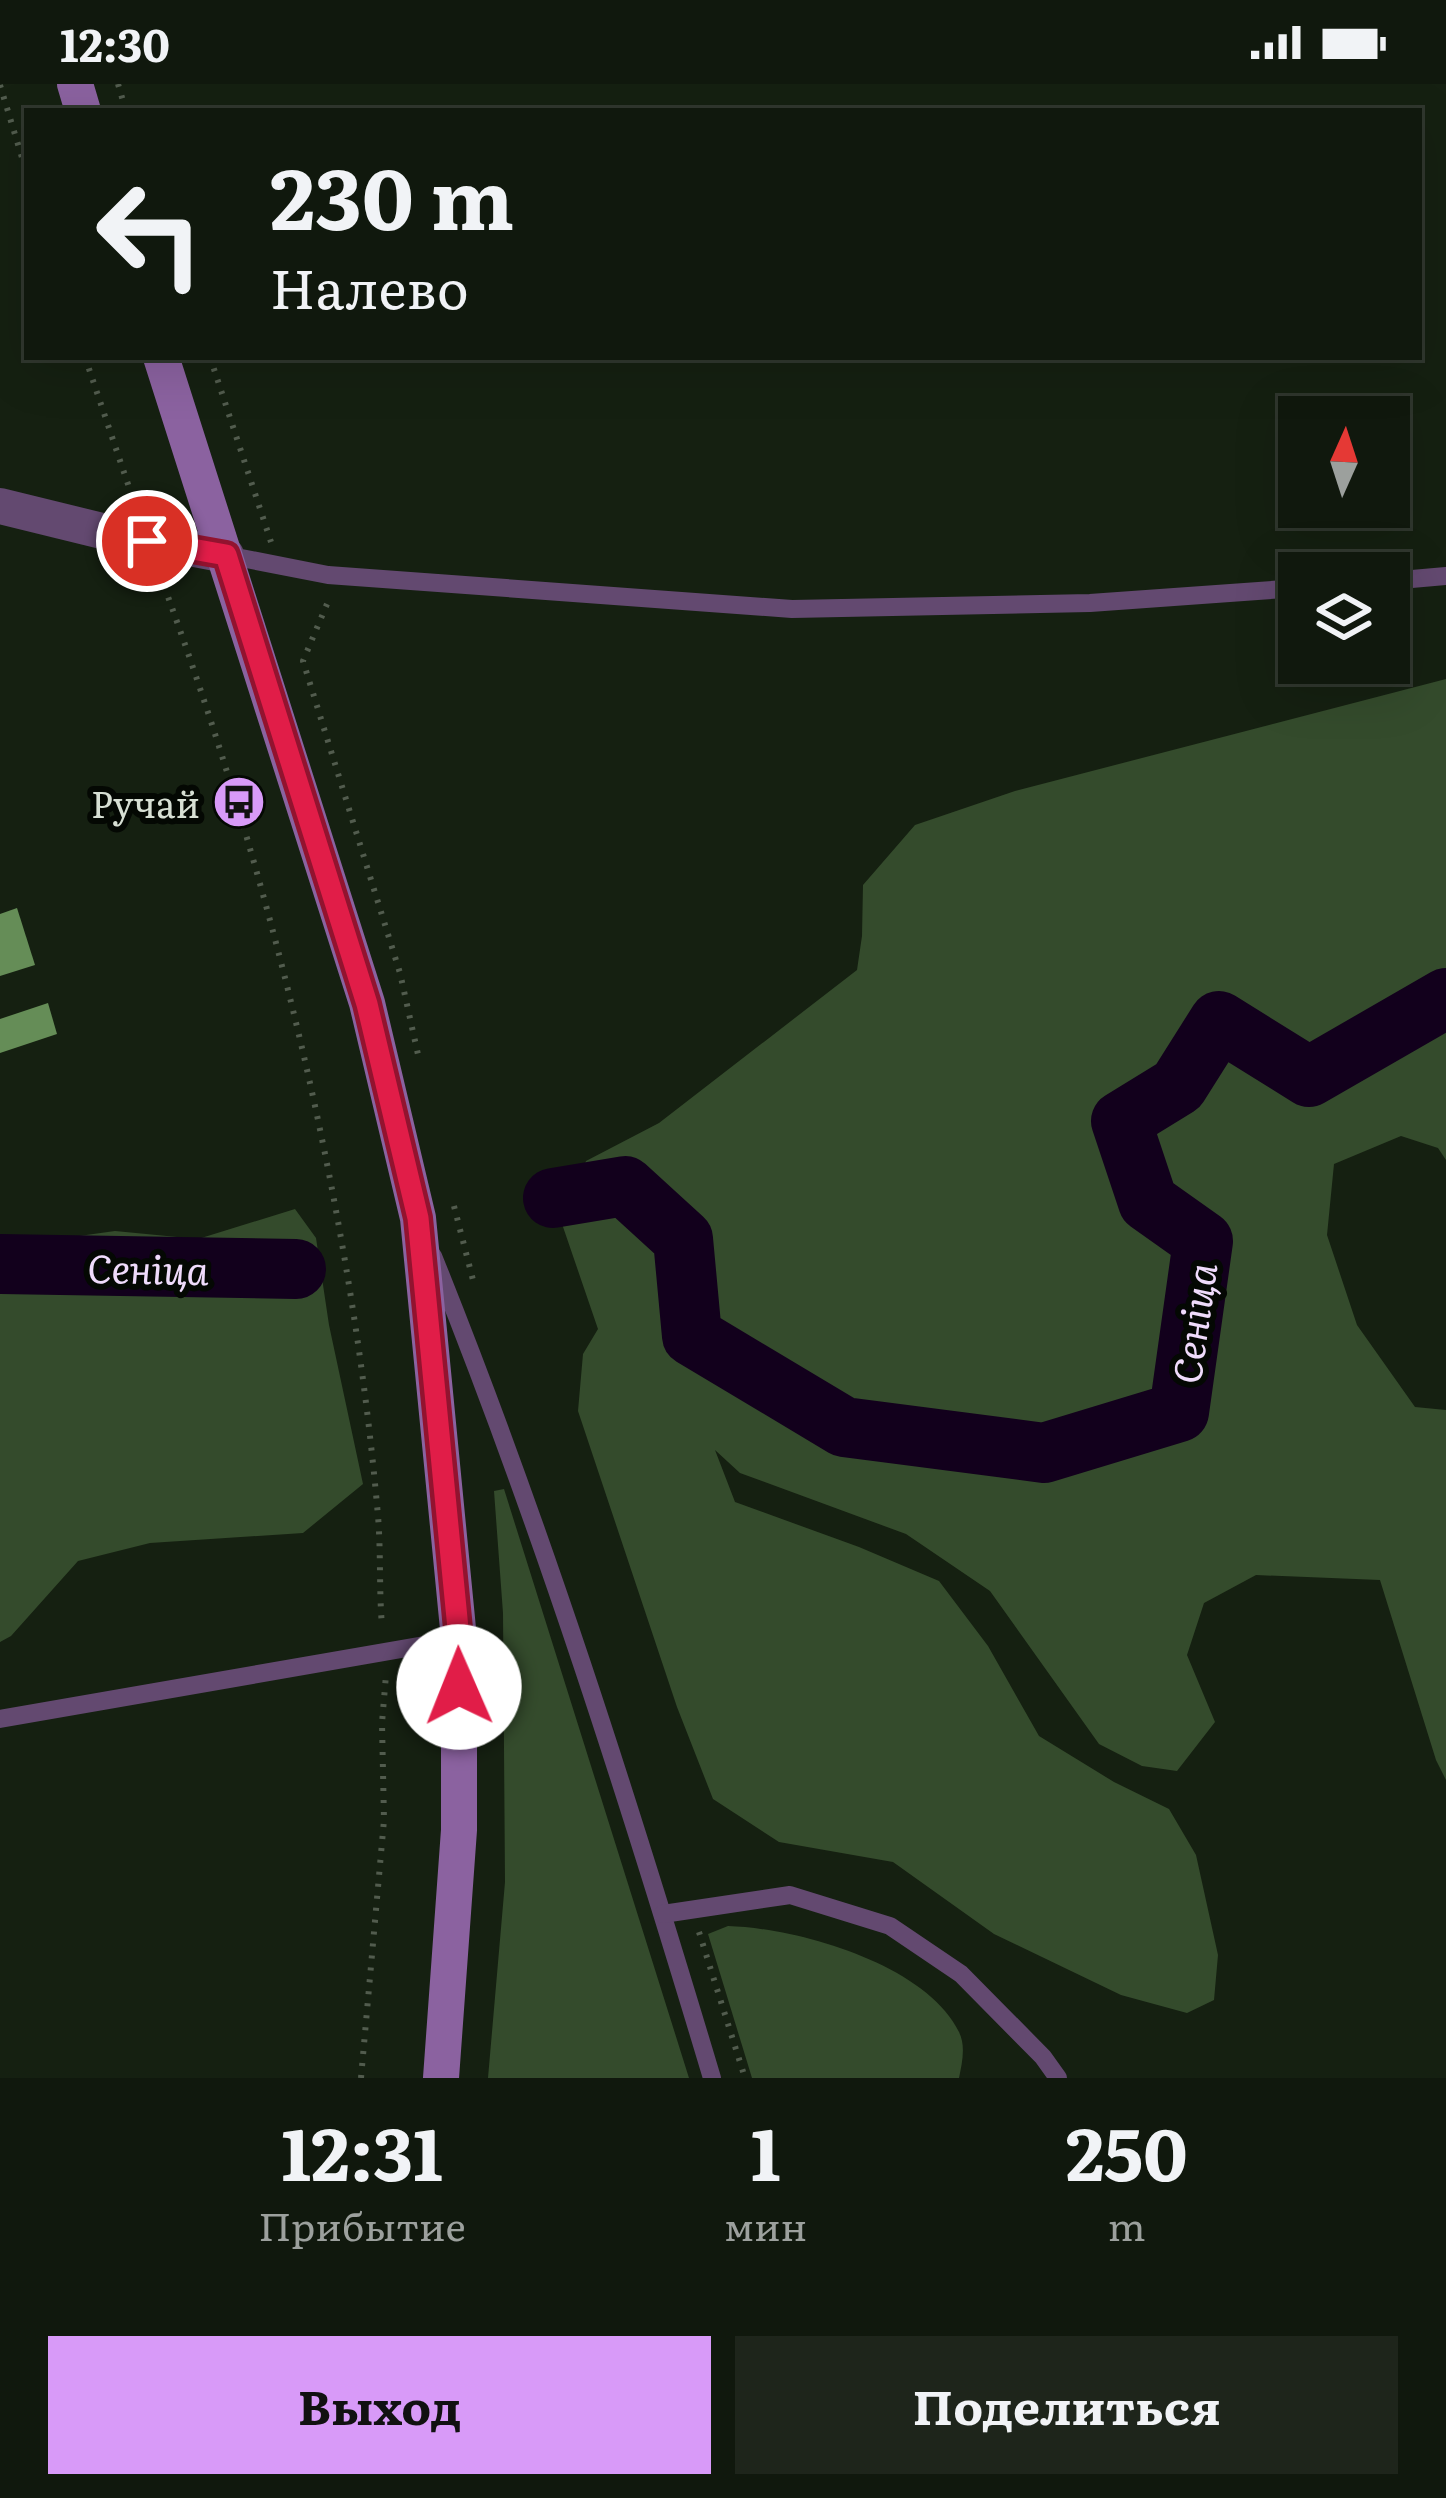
<!DOCTYPE html>
<html lang="ru">
<head>
<meta charset="utf-8">
<style>
	:root { --surface:#10180d; --page:#1e251b; --text:#f1f3f6; --muted:#9ca09d; --line:#30372e; --accent:#d89af8 }
	body { margin:0; font-family:Literata,serif; background:var(--page); color:var(--text); height:100vh; display:flex; flex-direction:column; font-size:45px; white-space:nowrap }
	* { box-sizing:border-box; margin:0 }
	p { font-size:39px; color:var(--muted) }
	.icon { flex:none; width:66px; height:66px; fill:none; stroke:currentColor; stroke-width:2; stroke-linecap:round; stroke-linejoin:round }
	.map { position:relative; height:1994px; overflow:hidden }
	.details { display:flex; flex-direction:column; background:var(--surface); flex:1 }
	.details>* { flex:none }
	.banner { position:absolute; left:24px; top:24px; width:1398px; height:252px; border-radius:0px; box-shadow:0 12px 48px #0002,0 0 0 3px var(--line); background:#10180d; color:var(--text); overflow:hidden }
	.needle { width:78px; rotate:3deg }
	.buttons { position:absolute; left:1278px; top:312px; display:grid; gap:24px }
	.buttons a { display:grid; place-items:center; width:132px; height:132px; border-radius:0px; background:var(--surface); box-shadow:0 12px 48px #0002,0 0 0 3px var(--line); font-size:60px }
	.pin { position:absolute; display:grid; place-items:center; width:102px; height:102px; color:#fff; margin:-51px; border:6px solid #fff; border-radius:50%; box-shadow:0 3px 12px #0007 }
	.me { position:absolute; width:132px; margin:-66px; rotate:359deg; stroke-linejoin:round; filter:drop-shadow(0 0 9px #0008) }
	.turn { display:flex; align-items:center; gap:42px; height:252px; padding:0 48px; font-size:54px }
	.turn .icon { width:156px; height:156px; stroke-width:2.5 }
	.turn b { display:block; font-size:84px; line-height:102px }
	.eta { display:flex; justify-content:space-evenly; align-items:center; height:204px; text-align:center }
	.eta b { font-size:72px; font-weight:700; line-height:84px }
	.cta { display:flex; gap:24px; margin-top:auto; padding:24px 48px }
	.cta a { flex:1; height:138px; border-radius:0px; background:var(--accent); color:#111; font-size:48px; font-weight:700; line-height:138px; text-align:center }
	.cta a+a { background:var(--page); color:var(--text) }
	.status { display:flex; justify-content:space-between; align-items:center; height:84px; padding:0 60px; background:var(--surface); direction:ltr }
	.status svg { height:33px; fill:currentColor }
	.map>svg:first-child { display:block }
	.green { fill:#344b2c }
	.lines { fill:none; stroke-linecap:round; stroke-linejoin:round }
	.river { stroke:#12001c; stroke-width:60 }
	.building { fill:#658d57 }
	.path { stroke:#525c4e; stroke-width:6; stroke-dasharray:3 9; stroke-linecap:butt }
	.lane { stroke:#634970; stroke-width:18 }
	.street { stroke:#634970; stroke-width:36 }
	.secondary { stroke:#8b62a0; stroke-width:36 }
	.route-casing { stroke:#92132f; stroke-width:30 }
	.route { stroke:#e11d48; stroke-width:21 }
	.labels { text-anchor:middle; dominant-baseline:central; stroke-width:12; stroke-linejoin:round; paint-order:stroke }
	.poi-label { font-size:36px; fill:#d7dfd4; stroke:#040803; text-anchor:end }
	.water-label { font-size:39px; font-style:italic; fill:#efdbfb; stroke:#040803 }
</style>
</head>
<body>
<div class="status"><b>12:30</b><svg viewBox="0 0 49 12"><path d="M0 12V9h3v3zM5 12V6h3v6zM10 12V3h3v9zM15 12V0h3v12zM26 1h20v11H26zM47 4h2v5h-2z"/></svg></div>
<div class="map">
<svg width="1446" height="1994" viewBox="0 0 1446 1994">
	<rect width="100%" height="100%" fill="#152011"/>
	<g class="green">
		<polygon points="1446,595 1446,1076 1438,1064 1401,1052 1334,1080 1327,1151 1357,1241 1415,1323 1446,1326 1446,1696 1436,1676 1380,1496 1256,1491 1204,1519 1187,1571 1215,1638 1177,1687 1142,1682 1099,1660 990,1507 906,1450 740,1389 715,1366 735,1418 859,1463 939,1497 988,1562 1039,1652 1114,1698 1169,1725 1196,1771 1218,1871 1214,1916 1187,1929 1121,1911 994,1850 893,1778 779,1758 713,1715 677,1623 578,1327 583,1270 598,1245 561,1137 586,1077 659,1039 857,886 862,852 863,801 915,741 1015,707"/>
		<polygon points="295,1125 316,1154 329,1241 363,1400 303,1449 150,1459 78,1477 11,1552 0,1558 0,1163 115,1147 198,1155"/>
		<polygon points="504,1405 689,1994 488,1994 505,1798 503,1529 494,1407"/>
		<path d="M728,1842C797,1844 926,1880 959,1948C966,1962 962,1979 959,1994H752L708,1850Z"/>
	</g>
	<g class="lines">
		<g class="river">
			<polyline points="553,1114 625,1102 683,1155 692,1252 844,1343 1044,1369 1179,1328 1203,1157 1148,1118 1121,1037 1178,1002 1219,937 1309,993 1446,914"/>
			<polyline points="0,1180 296,1185"/>
		</g>
	</g>
	<g class="building">
		<polygon points="17,824 35,881 0,892 0,830"/>
		<polygon points="48,919 57,950 0,969 0,935"/>
	</g>
	<g class="lines">
		<g class="path">
			<polyline points="118,0 126,27"/>
			<polyline points="0,1 27,90"/>
			<polyline points="85,273 134,418"/>
			<polyline points="210,273 271,458"/>
			<path d="M160,491C269,785 351,1119 378,1432C381,1469 379,1506 382,1542"/>
			<polyline points="327,520 303,577 400,889 419,975"/>
			<polyline points="239,718 264,710"/>
			<polyline points="454,1122 473,1196"/>
			<polyline points="699,1848 745,1994"/>
			<polyline points="361,1994 384,1736 382,1639 386,1591"/>
		</g>
		<g class="lane">
			<polyline points="226,471 328,491 792,525 1090,519 1299,504"/>
			<polyline points="1389,497 1446,492"/>
			<path d="M433,1172C541,1440 629,1717 712,1994"/>
			<polyline points="0,1635 459,1555"/>
			<polyline points="663,1830 790,1811 890,1842 961,1890 1043,1973 1058,1994"/>
		</g>
		<polyline class="street" points="0,422 102,447 226,471"/>
		<g class="secondary">
			<polyline points="75,0 83,27"/>
			<polyline points="161,273 367,919 418,1134 459,1555 459,1746 441,1994"/>
		</g>
	</g>
	<g class="lines">
		<g class="route-casing">
			<polyline id="route" points="147,457 226,471 367,920 418,1134 459,1555 459,1603"/>
		</g>
		<use href="#route" class="route"/>
	</g>
	<defs>
		<g id="bus-disc" transform="scale(2.7)"><circle r="9.5" fill="#d89af8" stroke="#040803"/><path d="M-5-6H5V4H4V6H2V4H-2V6H-4V4H-5ZM-3.5-4V0h7V-4ZM-3.5 1.2v1.5H-2V1.2ZM2 1.2v1.5H3.5V1.2Z" fill="#111"/></g>
	</defs>
	<g fill-rule="evenodd">
		<use href="#bus-disc" x="239" y="718"/>
	</g>
	<g class="labels">
		<g class="poi-label">
			<text x="200" y="718">Ручай</text>
		</g>
		<g class="water-label">
			<text transform="translate(148 1183) rotate(1)">Сеніца</text>
			<text transform="translate(1192 1239) rotate(-82)">Сеніца</text>
		</g>
	</g>
</svg>
<div class="buttons">
<a><svg class="needle" viewBox="-14 -14 28 28"><path d="M0-13l5 13h-10z" fill="#e53935"/><path d="M0 13l5-13h-10z" fill="#9ca09d"/></svg></a>
<a><svg class="icon" aria-label="layers" viewBox="0 0 24 24"><path d="M12 4l9 5-9 5-9-5zM3 14l9 5 9-5"/></svg></a>
</div>
<div class="pin" style="left:147px;top:457px;background:#d93025"><svg class="icon" aria-label="arrive" viewBox="0 0 24 24"><path d="M6 21V4h12l-3 4 3 4H6"/></svg></div>
<svg class="me" style="left:459px;top:1603px" viewBox="-20 -20 40 40"><circle r="19" fill="#fff"/><path d="M0-13L10 11 0 6-10 11z" fill="#e11d48"/></svg>
<div class="banner">
<div class="turn"><svg class="icon" aria-label="left" viewBox="0 0 24 24"><path d="M17 20v-9H6M10 6l-5 5 5 5"/></svg><div><b>230 m</b>Налево</div></div>
</div>
</div>
<section class="details">
<div class="eta">
<div><b>12:31</b><p>Прибытие</p></div>
<div><b>1</b><p>мин</p></div>
<div><b>250</b><p>m</p></div>
</div>
<div class="cta"><a>Выход</a><a>Поделиться</a></div>
</section>
</body>
</html>
